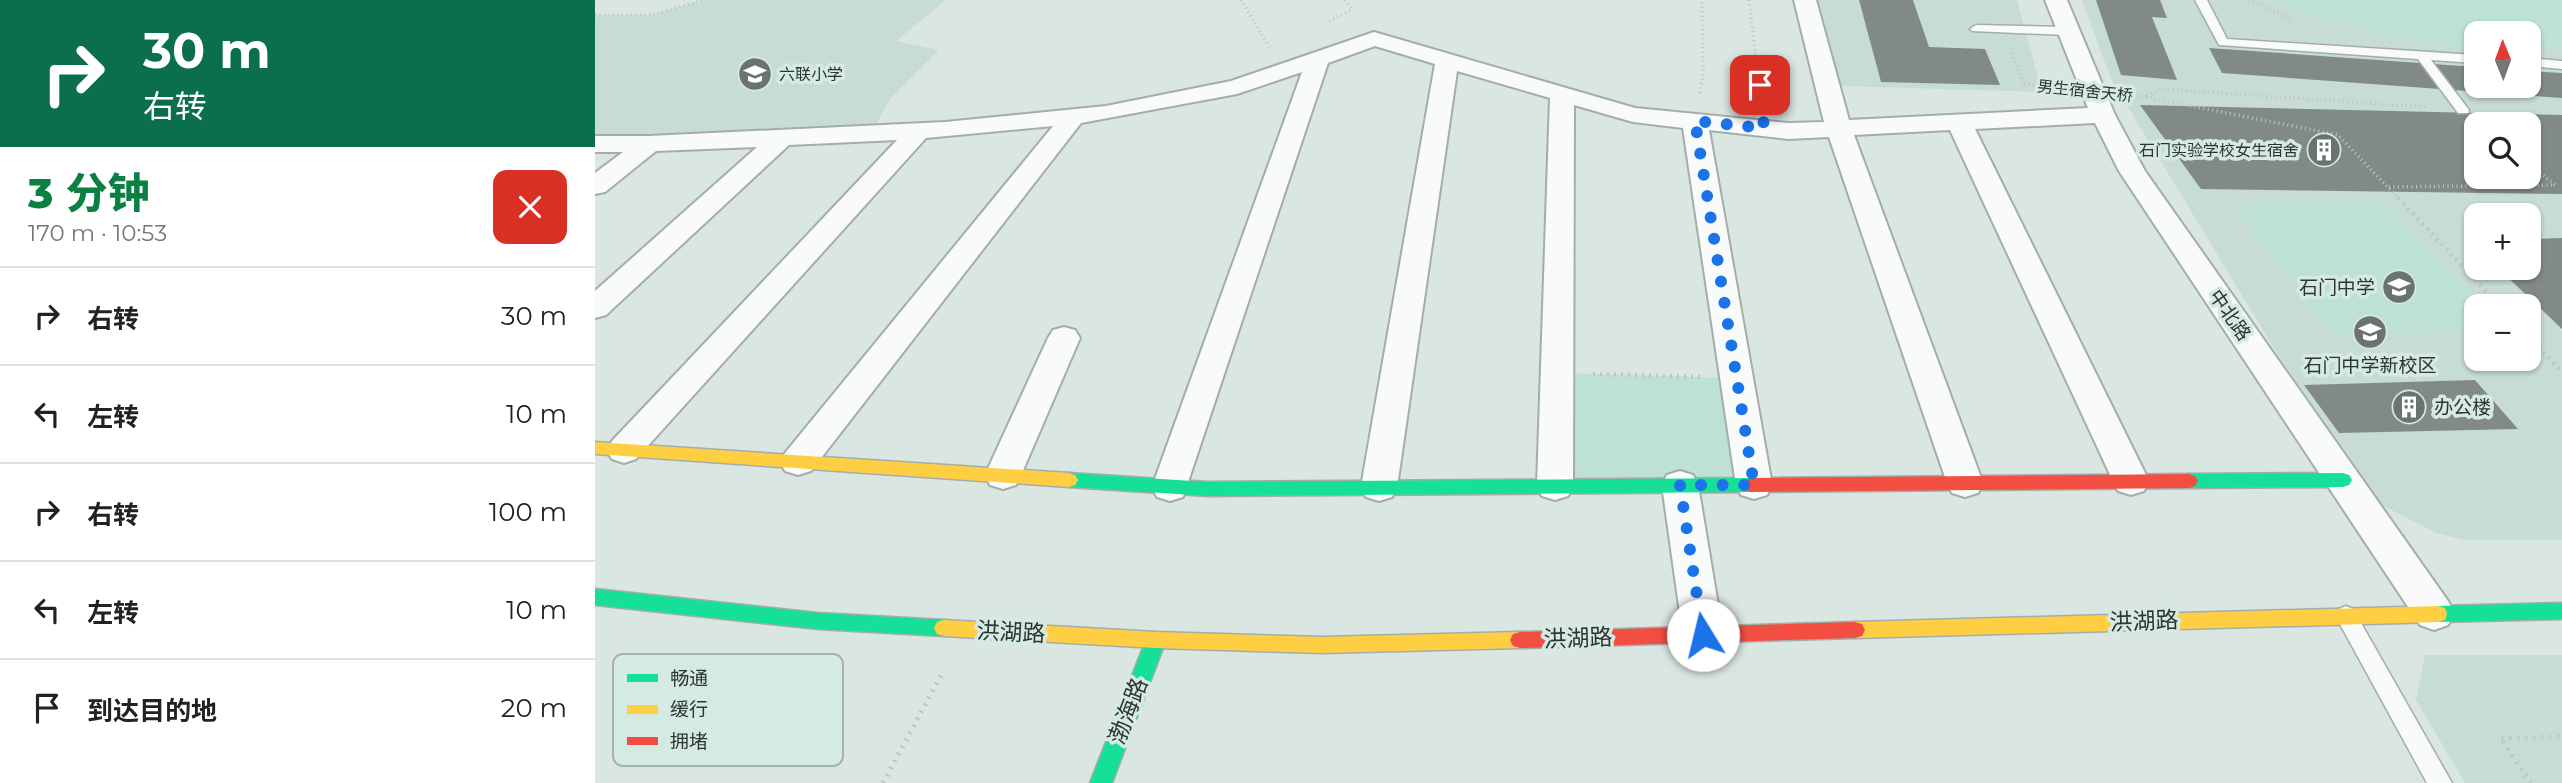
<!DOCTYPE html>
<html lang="zh">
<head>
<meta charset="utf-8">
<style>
	:root { --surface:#fff; --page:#f2f2f2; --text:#222; --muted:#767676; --line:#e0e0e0; --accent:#0b8043 }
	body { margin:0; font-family:Montserrat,"Noto Sans SC",sans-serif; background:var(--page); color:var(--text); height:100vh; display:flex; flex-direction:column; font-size:26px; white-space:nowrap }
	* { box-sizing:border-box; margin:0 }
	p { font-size:23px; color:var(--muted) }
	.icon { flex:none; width:38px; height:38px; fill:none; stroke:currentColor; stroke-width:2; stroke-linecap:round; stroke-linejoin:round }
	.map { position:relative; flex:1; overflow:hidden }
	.panel { display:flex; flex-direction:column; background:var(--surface); width:595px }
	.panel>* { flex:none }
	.top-card { background:#0b6e4f; color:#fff; overflow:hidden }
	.needle { width:46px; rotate:359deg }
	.fabs { position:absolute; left:1869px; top:21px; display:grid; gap:14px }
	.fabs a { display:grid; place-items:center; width:77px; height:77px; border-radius:14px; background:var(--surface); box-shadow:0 2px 5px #0004; font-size:35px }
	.pin { position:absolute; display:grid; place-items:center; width:60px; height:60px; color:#fff; margin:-30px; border-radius:14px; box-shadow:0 4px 10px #0006 }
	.me { position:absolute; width:77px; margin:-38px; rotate:351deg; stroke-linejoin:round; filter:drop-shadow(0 0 5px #0008) }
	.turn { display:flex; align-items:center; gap:24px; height:147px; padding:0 28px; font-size:32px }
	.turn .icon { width:91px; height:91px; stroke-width:2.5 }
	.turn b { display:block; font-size:49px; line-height:60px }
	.round { display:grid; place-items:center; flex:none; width:74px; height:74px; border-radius:14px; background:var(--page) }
	.summary { display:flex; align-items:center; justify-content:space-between; height:119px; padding:0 28px }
	h1 { font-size:42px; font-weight:800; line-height:52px; color:var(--accent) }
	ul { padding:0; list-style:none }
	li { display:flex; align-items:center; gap:21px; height:98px; padding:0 28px; border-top:2px solid var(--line) }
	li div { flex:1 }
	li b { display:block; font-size:26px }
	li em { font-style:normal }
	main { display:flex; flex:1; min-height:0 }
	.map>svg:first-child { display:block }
	.built { fill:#c7dcd5; fill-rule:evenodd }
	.green { fill:#bee1d7 }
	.building { fill:#828a88; fill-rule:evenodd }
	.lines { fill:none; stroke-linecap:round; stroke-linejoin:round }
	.lane-casing { stroke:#a4adaa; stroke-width:3 }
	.street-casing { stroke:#a4adaa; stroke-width:4 }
	.fast-casing { stroke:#a4adaa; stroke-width:3 }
	.slow-casing { stroke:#a4adaa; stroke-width:3 }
	.jam-casing { stroke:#a4adaa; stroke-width:3 }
	.path-far2 { stroke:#c0c4c3; stroke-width:3.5; stroke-dasharray:1 3.5; stroke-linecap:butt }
	.path-far1 { stroke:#c0c4c3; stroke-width:4.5; stroke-dasharray:2 5; stroke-linecap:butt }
	.path { stroke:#c0c4c3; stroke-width:5; stroke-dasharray:2 6; stroke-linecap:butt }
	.lane { fill:#f9fbfb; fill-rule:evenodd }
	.street { fill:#f9fbfb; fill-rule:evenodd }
	.fast { fill:#16e098; fill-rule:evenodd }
	.slow { fill:#ffcf43; fill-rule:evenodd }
	.jam { fill:#f24e42; fill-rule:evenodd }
	.path-bridge { stroke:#c0c4c3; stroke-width:3.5; stroke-dasharray:1 3.5; stroke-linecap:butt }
	.route { stroke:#1a73e8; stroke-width:12; stroke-dasharray:0 21.6 }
	.labels { text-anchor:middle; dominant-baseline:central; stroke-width:7; stroke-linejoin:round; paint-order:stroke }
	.far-poi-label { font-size:16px; fill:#2d3533; stroke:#d6eae4; text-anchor:start }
	.far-street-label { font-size:16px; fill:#2d3533; stroke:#d6eae4 }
	.poi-label { font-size:19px; fill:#2d3533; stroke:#d6eae4; text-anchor:end }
	.street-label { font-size:19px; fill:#2d3533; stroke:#d6eae4 }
	.near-street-label { font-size:23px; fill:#2d3533; stroke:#d6eae4 }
	.key { fill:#d6eae4; stroke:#a3b4af; stroke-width:2 }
	.key-label { font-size:19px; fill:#2d3533 }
</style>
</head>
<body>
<main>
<section class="panel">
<div class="top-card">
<div class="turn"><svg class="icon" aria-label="right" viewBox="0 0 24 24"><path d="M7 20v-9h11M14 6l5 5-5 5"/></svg><div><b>30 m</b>右转</div></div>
</div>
<div class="summary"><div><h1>3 分钟</h1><p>170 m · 10:53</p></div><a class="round" style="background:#d93025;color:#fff"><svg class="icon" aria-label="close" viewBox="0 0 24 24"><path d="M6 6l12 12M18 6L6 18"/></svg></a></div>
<ul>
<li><svg class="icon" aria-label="right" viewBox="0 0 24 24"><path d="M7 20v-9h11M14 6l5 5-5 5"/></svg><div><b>右转</b></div><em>30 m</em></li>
<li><svg class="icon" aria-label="left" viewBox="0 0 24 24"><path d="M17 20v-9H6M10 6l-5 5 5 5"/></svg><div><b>左转</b></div><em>10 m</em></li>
<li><svg class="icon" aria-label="right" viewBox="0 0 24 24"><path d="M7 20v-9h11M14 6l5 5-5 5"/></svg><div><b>右转</b></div><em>100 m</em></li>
<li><svg class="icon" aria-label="left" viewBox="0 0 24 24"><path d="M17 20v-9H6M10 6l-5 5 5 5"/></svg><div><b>左转</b></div><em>10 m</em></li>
<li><svg class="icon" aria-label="arrive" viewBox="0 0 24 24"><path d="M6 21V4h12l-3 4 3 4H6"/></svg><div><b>到达目的地</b></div><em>20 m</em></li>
</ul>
</section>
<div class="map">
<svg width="1967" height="783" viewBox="0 0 1967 783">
	<rect width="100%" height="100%" fill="#dae6e2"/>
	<g class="built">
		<polygon points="108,0 351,0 301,41 344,50 296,98 276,133 0,144 0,15 57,15"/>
		<polygon points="1221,0 1422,0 1447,92 1242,86"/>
		<path d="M1487,0H1967V540H1869L1841,533L1783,503L1760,482L1516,79ZM1881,33H1934V86H1881ZM1881,124H1934V177H1881ZM1881,215H1934V268H1881ZM1881,306H1934V359H1881Z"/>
		<polygon points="1830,655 1967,655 1967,783 1870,783 1821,700"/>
	</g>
	<g class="green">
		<polygon points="1681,0 1967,0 1967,48 1934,49 1934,33 1881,33 1881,50 1783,35 1689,5"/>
		<polygon points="1790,202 1889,306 1881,306 1881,332 1738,335 1638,205"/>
		<polygon points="963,373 1141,378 1159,485 960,486"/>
	</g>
	<g class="building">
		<polygon points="1264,0 1318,0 1334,47 1390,49 1405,85 1286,82"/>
		<polygon points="1501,0 1565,0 1572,18 1557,17 1582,80 1526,75"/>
		<polygon points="1614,48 1881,67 1881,86 1934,86 1934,71 1967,73 1967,98 1627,73"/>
		<path d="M1545,105L1967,115V194L1606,189ZM1881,124H1934V177H1881Z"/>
		<polygon points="1967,238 1967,329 1903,268 1934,268 1934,239"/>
		<polygon points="1880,380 1923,429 1744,433 1709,385"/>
	</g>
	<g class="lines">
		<g class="lane-casing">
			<g id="lane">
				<polygon points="1600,0 1612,0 1632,39 1881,55 1881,63 1836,60 1874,110 1873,113 1863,113 1823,59 1624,45"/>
				<polygon points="1381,25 1471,27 1477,31 1471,35 1377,31 1375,29"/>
				<polygon points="1934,58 1967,61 1967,69 1934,66"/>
				<polygon points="1751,606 1758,609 1857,783 1832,783 1740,615 1744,609"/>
			</g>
		</g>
		<g class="street-casing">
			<g id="street">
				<polygon points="1199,0 1221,0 1254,120 1493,108 1450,0 1472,0 1520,115 1550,171 1853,601 1859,613 1853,625 1839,630 1825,625 1524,171 1500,123 1380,129 1554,481 1549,491 1536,495 1523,491 1518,481 1355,130 1259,135 1388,483 1383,493 1370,497 1357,493 1352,483 1234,137 1193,139 1114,130 1177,485 1172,495 1159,499 1146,495 1141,485 1088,128 1038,122 979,105 978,486 973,496 960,500 947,496 942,486 955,98 862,71 802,487 797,497 784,501 771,497 766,487 840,64 780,46 733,63 588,497 575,501 562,497 557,487 707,72 642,94 486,123 216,471 203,475 190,471 185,462 190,453 458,126 331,138 41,459 29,463 17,459 11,450 17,441 302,140 194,145 11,315 0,318 0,291 162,147 61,151 10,192 0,194 0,173 28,152 0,152 0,136 54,136 350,122 511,106 636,81 779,32 1040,108 1193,123 1229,122"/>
				<polygon points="469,327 480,330 485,338 426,475 421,485 408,489 395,485 390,475 453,338 458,330"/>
				<polygon points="1085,471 1098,475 1103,485 1128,635 1122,647 1108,653 1094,647 1088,635 1067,485 1072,475"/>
			</g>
		</g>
		<g class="fast-casing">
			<g id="fast">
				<polygon points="474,473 613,482 1156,478 1162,480 1165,485 1162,490 1156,492 613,496 474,487 468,485 465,480 468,475"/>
				<polygon points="1748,473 1754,475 1757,480 1754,485 1748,487 1594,488 1588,486 1585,481 1588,476 1594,474"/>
				<polygon points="0,589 223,613 349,620 356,622 359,628 356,634 349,636 223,629 0,605"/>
				<polygon points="1967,603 1967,619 1843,622 1836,620 1834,614 1836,608 1843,606"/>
				<polygon points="561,632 568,634 571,640 517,783 495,783 551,640 554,634"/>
			</g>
		</g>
		<g class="slow-casing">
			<g id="slow">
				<polygon points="0,442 474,473 480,475 483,480 480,485 474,487 0,454"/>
				<polygon points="1843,606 1850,608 1852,614 1850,620 1843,622 1260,638 1253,636 1250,630 1253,624 1260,622"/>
				<polygon points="349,620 561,632 727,637 925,632 932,634 935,640 932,646 925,648 727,653 561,648 349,636 342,634 339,628 342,622"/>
			</g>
		</g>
		<g class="jam-casing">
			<g id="jam">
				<polygon points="1594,474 1600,476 1603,481 1600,486 1594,488 1156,492 1150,490 1147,485 1150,480 1156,478"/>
				<polygon points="1260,622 1267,624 1270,630 1267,636 1260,638 925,648 918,646 915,640 918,634 925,632"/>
			</g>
		</g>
		<g class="path-far2">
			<polyline points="646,0 674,47"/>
			<polyline points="750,0 759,10"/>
			<polyline points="1154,0 1166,100"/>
			<polyline points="1654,0 1698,20"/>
			<polyline points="0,15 57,15 108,0"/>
			<polyline points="734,21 758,9"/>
			<polyline points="1416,53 1429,84"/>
			<polyline points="1105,93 1108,73 1107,0"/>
			<polyline points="1552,96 1567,89 1831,107"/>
			<polyline points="1551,97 1743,135 1805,200"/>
			<polyline points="1794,187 1960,185 1934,163"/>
		</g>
		<g class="path-far1">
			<polyline points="1803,198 1905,306"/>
			<polyline points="1934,337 1967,372"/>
			<polyline points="998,374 1105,377"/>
		</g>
		<g class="path">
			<polyline points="288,783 349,670"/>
			<polyline points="1936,783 1905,738 1967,737"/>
		</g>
		<use href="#lane" class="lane"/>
		<use href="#street" class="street"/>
		<use href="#fast" class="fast"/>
		<use href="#slow" class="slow"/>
		<use href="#jam" class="jam"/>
		<polyline class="path-bridge" points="1429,84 1551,97"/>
	</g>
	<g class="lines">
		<polyline class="route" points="1108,635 1085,485 1159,485 1100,121 1169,128 1165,85"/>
	</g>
	<defs>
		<g id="school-disc" transform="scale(1.75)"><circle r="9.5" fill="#6a7370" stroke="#d6eae4"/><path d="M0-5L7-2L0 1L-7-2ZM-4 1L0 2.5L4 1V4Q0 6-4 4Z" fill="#fff"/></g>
		<g id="building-disc" transform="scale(1.75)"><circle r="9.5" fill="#6a7370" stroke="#d6eae4"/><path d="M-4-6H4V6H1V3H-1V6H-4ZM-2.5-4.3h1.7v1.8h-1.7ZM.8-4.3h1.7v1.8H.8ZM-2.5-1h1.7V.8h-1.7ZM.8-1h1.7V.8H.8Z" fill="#fff"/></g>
	</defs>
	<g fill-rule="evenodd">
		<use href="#school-disc" x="160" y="74"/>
		<use href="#building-disc" x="1729" y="150"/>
		<use href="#school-disc" x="1804" y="287"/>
		<use href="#school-disc" x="1775" y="332"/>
		<use href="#building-disc" x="1814" y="407"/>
	</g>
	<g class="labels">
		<g class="far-poi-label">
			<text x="184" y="74">六联小学</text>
			<text x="1704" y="150" text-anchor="end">石门实验学校女生宿舍</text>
		</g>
		<g class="far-street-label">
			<text transform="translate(1490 91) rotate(6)">男生宿舍天桥</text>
		</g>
		<g class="poi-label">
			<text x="1780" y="287">石门中学</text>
			<text x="1775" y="365" text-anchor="middle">石门中学新校区</text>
			<text x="1839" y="407" text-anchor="start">办公楼</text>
		</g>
		<g class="street-label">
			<text transform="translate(1635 315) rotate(55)">中北路</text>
		</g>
		<g class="near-street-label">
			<text transform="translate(1549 621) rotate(-2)">洪湖路</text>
			<text transform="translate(416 632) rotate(3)">洪湖路</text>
			<text transform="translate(983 638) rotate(-2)">洪湖路</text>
			<text transform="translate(533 711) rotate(-69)">渤海路</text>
		</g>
	</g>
	<rect x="18" y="654" width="230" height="112" rx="10" class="key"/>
	<rect x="32" y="674" width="31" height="8" fill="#16e098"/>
	<rect x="32" y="705" width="31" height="9" fill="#ffcf43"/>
	<rect x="32" y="737" width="31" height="8" fill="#f24e42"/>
	<g class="key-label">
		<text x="75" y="685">畅通</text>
		<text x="75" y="716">缓行</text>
		<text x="75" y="748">拥堵</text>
	</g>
</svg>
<div class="fabs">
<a><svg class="needle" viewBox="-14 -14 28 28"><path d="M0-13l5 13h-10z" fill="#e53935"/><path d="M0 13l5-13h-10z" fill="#767676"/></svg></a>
<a><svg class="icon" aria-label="search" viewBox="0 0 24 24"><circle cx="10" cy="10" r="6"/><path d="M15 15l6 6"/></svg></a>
<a>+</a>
<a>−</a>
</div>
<div class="pin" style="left:1165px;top:85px;background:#d93025"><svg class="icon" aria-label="arrive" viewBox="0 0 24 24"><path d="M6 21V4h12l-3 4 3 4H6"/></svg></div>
<svg class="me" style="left:1108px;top:635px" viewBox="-20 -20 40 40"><circle r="19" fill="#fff"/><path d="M0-13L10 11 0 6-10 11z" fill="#1a73e8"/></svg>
</div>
</main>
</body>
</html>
